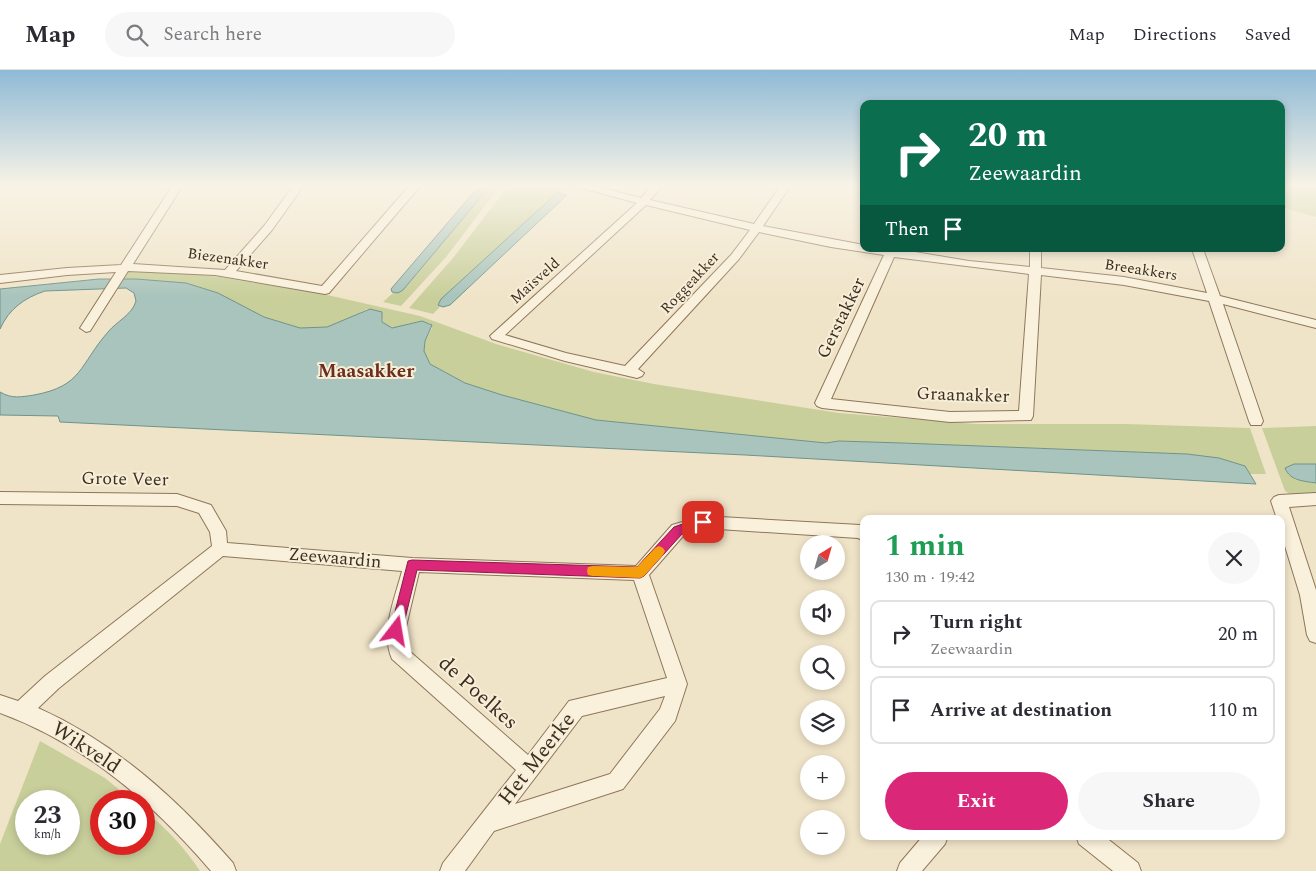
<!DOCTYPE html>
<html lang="en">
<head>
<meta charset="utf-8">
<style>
	:root { --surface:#fff; --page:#f7f7f7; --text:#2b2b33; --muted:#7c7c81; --line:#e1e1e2; --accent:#db2777 }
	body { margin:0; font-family:Spectral,serif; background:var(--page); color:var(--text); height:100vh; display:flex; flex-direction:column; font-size:19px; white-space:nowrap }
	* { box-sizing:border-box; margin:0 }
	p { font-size:16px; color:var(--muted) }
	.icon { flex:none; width:28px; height:28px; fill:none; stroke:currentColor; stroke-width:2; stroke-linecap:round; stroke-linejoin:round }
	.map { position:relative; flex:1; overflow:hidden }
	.sheet { position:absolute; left:860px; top:445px; width:425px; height:325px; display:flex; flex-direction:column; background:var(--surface); border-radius:10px; box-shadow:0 2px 8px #0003 }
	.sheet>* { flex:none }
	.guide { position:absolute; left:860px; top:30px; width:425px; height:152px; border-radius:10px; box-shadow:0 2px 8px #0003; background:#0b6e4f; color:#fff; overflow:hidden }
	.needle { width:32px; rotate:37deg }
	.buttons { position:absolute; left:800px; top:465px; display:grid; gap:10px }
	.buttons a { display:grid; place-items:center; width:45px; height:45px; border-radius:50%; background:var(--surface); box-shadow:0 2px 8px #0003; font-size:25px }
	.speed { position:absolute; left:15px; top:720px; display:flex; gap:10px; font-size:25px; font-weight:700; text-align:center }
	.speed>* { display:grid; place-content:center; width:65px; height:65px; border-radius:50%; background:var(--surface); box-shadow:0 2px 8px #0003; line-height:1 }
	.speed small { font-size:12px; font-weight:400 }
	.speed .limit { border:8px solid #d22; background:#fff; color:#111 }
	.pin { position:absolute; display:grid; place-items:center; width:42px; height:42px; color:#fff; margin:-21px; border-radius:10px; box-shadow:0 2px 8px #0006 }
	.me { position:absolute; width:55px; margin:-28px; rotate:14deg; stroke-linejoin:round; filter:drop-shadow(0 0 4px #0008) }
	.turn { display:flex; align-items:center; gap:18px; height:105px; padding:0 25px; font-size:22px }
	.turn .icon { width:65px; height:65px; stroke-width:2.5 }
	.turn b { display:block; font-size:35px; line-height:42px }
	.then { display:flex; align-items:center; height:48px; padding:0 25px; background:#0003; gap:10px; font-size:19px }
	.round { display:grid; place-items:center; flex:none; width:52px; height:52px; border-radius:26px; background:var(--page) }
	.head { display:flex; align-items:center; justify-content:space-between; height:85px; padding:0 25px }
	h1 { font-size:30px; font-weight:700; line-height:38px; color:#1e9e55 }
	.button { display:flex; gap:10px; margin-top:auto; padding:10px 25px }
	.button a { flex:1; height:58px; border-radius:30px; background:var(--accent); color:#fff; font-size:20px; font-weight:700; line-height:58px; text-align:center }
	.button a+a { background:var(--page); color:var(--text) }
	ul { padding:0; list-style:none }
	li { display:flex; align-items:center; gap:15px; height:68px; margin:0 10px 8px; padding:0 15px; border:2px solid var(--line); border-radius:10px }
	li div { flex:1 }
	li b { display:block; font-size:19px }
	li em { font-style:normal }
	header { display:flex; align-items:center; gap:30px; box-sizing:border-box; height:70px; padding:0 25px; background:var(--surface); border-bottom:1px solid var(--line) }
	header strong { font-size:24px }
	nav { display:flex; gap:28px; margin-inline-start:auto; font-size:18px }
	.search { width:350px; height:45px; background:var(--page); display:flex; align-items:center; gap:12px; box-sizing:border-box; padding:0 18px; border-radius:28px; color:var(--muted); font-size:19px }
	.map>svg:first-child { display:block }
	.green { fill:#c9cf9b; fill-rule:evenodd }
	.water { fill:#a9c4bc; stroke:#6f938a }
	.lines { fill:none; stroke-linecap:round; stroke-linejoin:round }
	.minor-casing { stroke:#8d765c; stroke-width:2 }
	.minor { fill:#faf1dc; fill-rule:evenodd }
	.route { fill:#db2777; stroke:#8e194d }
	.slow { fill:#f59e0b }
	.labels { text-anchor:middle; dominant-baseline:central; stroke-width:4; stroke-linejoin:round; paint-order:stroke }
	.far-street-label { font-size:15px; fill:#3d2e20; stroke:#f7eed8 }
	.street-label { font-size:18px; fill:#3d2e20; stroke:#f7eed8 }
	.neighbourhood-label { font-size:19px; font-weight:bold; fill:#6b2e1e; stroke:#f7eed8 }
	.near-street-label { font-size:21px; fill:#3d2e20; stroke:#f7eed8 }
</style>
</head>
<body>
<header>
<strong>Map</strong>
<div class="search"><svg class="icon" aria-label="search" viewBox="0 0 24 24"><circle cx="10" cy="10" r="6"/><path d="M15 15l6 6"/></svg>Search here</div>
<nav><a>Map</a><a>Directions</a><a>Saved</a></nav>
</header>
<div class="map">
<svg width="1316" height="801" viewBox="0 0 1316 801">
	<rect width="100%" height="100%" fill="#f0e4c8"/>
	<g class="green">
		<polygon points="491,115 501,115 446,187 401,236 383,232 393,223 403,220"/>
		<polygon points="509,115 556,115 568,118 563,123 557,123 441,229 438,235 441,236 433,244 409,238 453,188"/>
		<polygon points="1281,115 1316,115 1316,147 1281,137"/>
		<path d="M127,201L188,203L220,207L323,224L420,246L496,274L594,302L654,314L839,343L976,354H1126L1250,358L1266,404H1250L1244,396L1187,384L902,373L839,371L826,373L596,350L502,325L465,313L430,294L424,281L425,271L432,258L430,253C426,253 421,252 417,252C404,253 396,263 383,254L382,245L379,241L367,239L339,254L327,257L300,258L264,247L218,223L186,213L122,209Z"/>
		<polygon points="1316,356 1316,394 1294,394 1294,409 1316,413 1316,426 1293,426 1285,421 1262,358"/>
		<path d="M40,671L105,708L133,731H101V774H144V740C165,757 185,778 200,801H0V774ZM69,731V774H26V731Z"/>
	</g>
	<g class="water">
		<polygon points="480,115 491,115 403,220 398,223 392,222 391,219"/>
		<polygon points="557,123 567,125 450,235 443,237 438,235 441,229"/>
		<path d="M99,209H136L186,213L218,223L264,247L300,258L327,257L370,239L382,242V252L392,258L422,251L432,255L425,271L424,281L430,294L465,313L502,325L596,350L826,373L839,371L902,373L1187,384L1219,388L1245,396L1256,414L745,385L60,352L58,346L0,345V322C12,329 21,327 34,325C83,316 79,295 108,262C117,251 132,245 136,231L134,223L126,218L45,221C24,228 9,239 0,259V219Z"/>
		<path d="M1294,394H1316V413C1304,411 1290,411 1285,398Z"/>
	</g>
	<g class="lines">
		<g class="minor-casing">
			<g id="minor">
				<polygon points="173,115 183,115 133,194 225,200 264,156 294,115 304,115 272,160 236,201 322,216 410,115 421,115 329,223 325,224 215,205 128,201 90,261 86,262 80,258 116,202 67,205 0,213 0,205 67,198 121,195"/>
				<path d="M571,115H590L641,128L652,115H663L650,130L754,154L781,115H791L763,156L864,175V179H897L969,191L1030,197V179H1041V198L1124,207L1207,223L1192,179H1203L1220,226L1316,250V258L1223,234L1263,351L1261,355H1251L1249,351L1209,231L1124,215L1041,205L1033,346L1031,350L950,352L822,338L817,336L815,333L884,185L831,177L759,162L739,189L638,299L644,303L642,306L637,308L565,291L492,269L490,266L637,133ZM646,135L750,160L731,185L625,296L566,283L505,265ZM894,187L1029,204L1019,341L950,342L831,329Z"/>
				<path d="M0,422L177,424L211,435L226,461L227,473L412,488L636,496L672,455L703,446L860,455L864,457V471L858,468L703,458L684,465L649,505L687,614L675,651L623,719L494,761L465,801H440L443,793L516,700L392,589C380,562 395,528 402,501L223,486L59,618L38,638C116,673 177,729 233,793L236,801H211C153,733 85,674 0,643V625L18,631L45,606L212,476L210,462L199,443L177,436L0,434ZM419,502L634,510L667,608L569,631L528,685L407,579L405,561ZM665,626L660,639L610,704L515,734L582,646Z"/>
				<polygon points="1316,423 1316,435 1289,437 1316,520 1316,573 1310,571 1307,565 1300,525 1281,463 1281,449 1277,449 1271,431 1274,427 1279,425"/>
				<polygon points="923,766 948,766 945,774 922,801 897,801 900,793"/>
				<polygon points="1076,766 1104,766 1138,793 1141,801 1113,801 1079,774"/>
			</g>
		</g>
		<use href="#minor" class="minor"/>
	</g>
	<linearGradient id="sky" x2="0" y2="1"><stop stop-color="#8fbad6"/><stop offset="0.51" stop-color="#f8f3e6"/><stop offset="1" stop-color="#f8f3e6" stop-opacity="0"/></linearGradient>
	<rect width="1316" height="227" fill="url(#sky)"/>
	<polygon class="route" points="703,447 707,449 709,452 707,456 682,464 644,506 640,508 417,500 401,565 396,567 392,565 390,561 408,491 412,490 637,497 674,457"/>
	<polygon class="slow" points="659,476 663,478 665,481 663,485 644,506 640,508 593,506 588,505 587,501 588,497 593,496 637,497 655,478"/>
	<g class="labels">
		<g class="far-street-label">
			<text transform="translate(228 189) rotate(8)">Biezenakker</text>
			<text transform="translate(1141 200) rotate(9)">Breeakkers</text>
			<text transform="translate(535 211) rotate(-42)">Maïsveld</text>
			<text transform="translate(690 213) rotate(-47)">Roggeakker</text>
		</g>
		<g class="street-label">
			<text transform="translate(841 248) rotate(-64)">Gerstakker</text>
			<text transform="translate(963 325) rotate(2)">Graanakker</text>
			<text transform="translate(125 409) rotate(1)">Grote Veer</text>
			<text transform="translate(335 488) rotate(5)">Zeewaardin</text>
		</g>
		<g class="neighbourhood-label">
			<text x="366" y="301">Maasakker</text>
		</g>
		<g class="near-street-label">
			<text transform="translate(478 623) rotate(42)">de Poelkes</text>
			<text transform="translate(86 678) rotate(33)">Wikveld</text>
			<text transform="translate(537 689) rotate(-52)">Het Meerke</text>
		</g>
	</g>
</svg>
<div class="buttons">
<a><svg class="needle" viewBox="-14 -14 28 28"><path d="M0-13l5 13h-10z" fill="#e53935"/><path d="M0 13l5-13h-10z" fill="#7c7c81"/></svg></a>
<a><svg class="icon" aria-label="sound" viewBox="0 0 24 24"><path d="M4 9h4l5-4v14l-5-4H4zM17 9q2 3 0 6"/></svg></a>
<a><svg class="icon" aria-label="search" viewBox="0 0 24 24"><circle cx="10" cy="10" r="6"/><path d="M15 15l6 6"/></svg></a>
<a><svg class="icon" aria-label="layers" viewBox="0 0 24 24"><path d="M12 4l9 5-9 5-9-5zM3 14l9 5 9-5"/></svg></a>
<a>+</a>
<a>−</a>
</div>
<div class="speed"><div>23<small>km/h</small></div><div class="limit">30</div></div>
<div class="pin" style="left:703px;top:452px;background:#d93025"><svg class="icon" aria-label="arrive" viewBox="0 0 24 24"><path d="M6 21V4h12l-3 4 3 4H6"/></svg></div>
<svg class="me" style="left:396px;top:561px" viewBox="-20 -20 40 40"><path d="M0-17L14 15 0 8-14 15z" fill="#db2777" stroke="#fff" stroke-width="4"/></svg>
<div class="guide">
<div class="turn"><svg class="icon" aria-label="right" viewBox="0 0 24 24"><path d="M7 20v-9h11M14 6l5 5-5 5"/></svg><div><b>20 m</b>Zeewaardin</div></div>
<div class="then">Then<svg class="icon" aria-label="arrive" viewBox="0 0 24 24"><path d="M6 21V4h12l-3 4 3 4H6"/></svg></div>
</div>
<section class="sheet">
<div class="head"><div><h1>1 min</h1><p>130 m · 19:42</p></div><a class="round"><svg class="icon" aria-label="close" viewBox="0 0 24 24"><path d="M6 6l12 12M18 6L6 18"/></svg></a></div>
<ul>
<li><svg class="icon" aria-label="right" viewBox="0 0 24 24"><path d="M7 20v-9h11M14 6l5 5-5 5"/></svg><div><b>Turn right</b><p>Zeewaardin</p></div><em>20 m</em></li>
<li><svg class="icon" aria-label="arrive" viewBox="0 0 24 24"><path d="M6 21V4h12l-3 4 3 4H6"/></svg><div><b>Arrive at destination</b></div><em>110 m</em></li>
</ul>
<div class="button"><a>Exit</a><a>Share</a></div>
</section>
</div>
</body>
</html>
